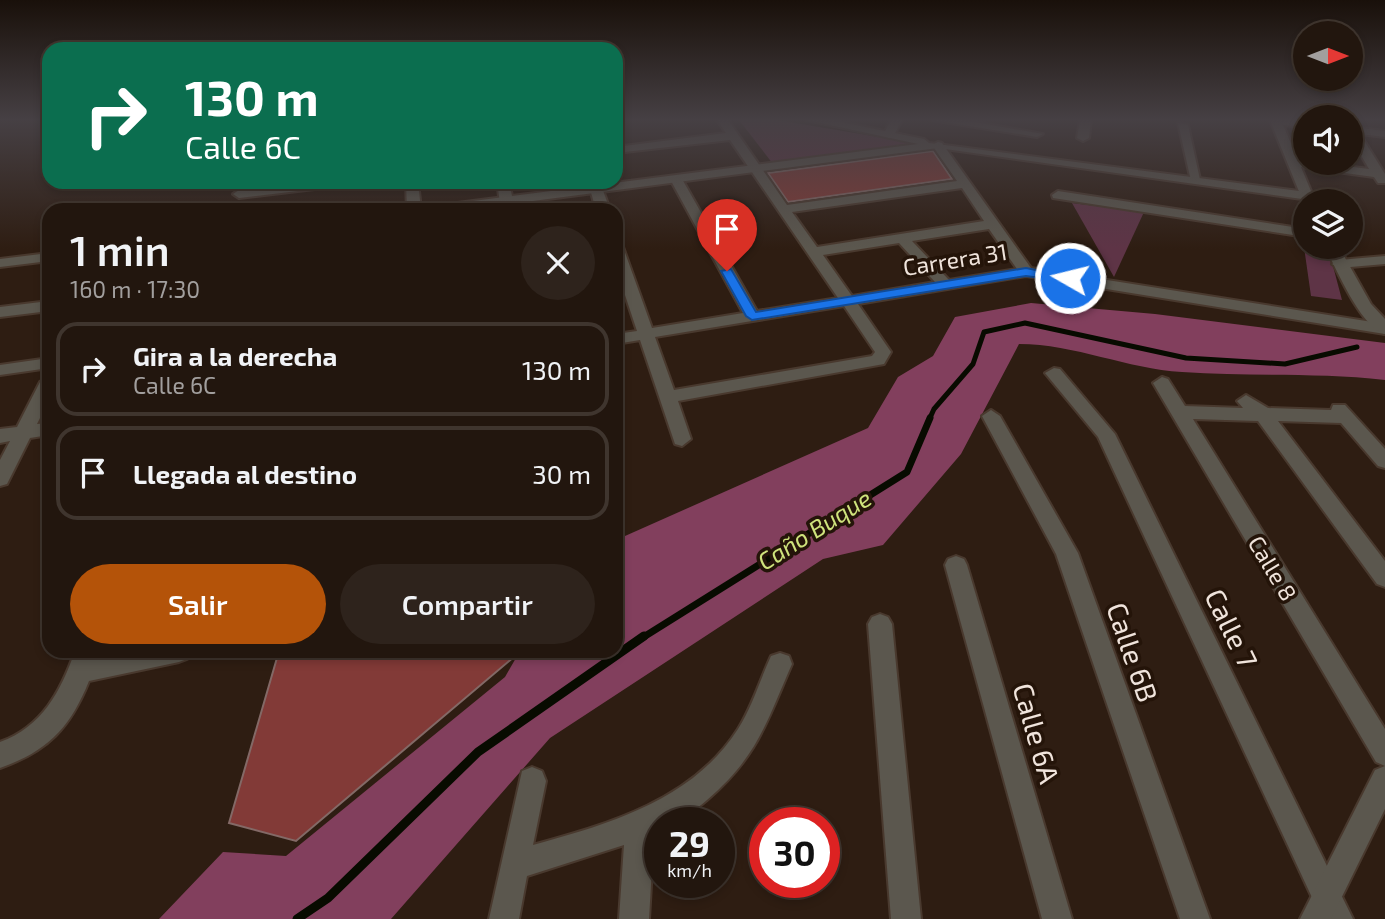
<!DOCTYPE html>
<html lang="es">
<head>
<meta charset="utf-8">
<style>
	:root { --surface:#22160e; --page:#2e231c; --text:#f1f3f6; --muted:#a29f9e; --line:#3f352e; --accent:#b45309 }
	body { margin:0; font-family:"Exo 2",sans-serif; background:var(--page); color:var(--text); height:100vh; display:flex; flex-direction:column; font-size:26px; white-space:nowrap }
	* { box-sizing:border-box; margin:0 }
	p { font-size:23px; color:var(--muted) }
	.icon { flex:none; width:38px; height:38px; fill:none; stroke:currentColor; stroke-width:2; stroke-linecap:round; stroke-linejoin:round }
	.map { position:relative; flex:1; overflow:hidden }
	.drawer { position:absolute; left:42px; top:203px; width:581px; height:455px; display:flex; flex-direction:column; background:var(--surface); border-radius:21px; box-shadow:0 4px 10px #0003,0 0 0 2px var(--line) }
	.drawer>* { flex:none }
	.hud { position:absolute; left:42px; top:42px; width:581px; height:147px; border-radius:21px; box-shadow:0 4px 10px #0003,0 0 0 2px var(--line); background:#0b6e4f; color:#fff; overflow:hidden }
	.needle { width:46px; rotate:90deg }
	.buttons { position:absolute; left:1293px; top:21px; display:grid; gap:14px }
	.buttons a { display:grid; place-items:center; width:70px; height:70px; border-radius:50%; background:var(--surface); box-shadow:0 4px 10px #0003,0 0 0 2px var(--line); font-size:35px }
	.speed { position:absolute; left:644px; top:807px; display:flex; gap:14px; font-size:35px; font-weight:700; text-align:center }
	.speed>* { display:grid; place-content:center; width:91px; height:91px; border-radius:50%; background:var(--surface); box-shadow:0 4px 10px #0003,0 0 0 2px var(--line); line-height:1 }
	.speed small { font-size:18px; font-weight:400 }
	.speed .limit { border:10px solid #d22; background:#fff; color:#111 }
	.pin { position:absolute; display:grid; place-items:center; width:60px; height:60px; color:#fff; margin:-72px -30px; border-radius:50% 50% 50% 0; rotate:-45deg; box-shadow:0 0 7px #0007 }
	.pin .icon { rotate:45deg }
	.me { position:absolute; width:77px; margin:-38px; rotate:278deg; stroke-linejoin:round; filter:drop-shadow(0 0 5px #0008) }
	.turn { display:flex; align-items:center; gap:24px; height:147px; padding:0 28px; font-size:32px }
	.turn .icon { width:91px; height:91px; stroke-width:2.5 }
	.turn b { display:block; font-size:49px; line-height:60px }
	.round { display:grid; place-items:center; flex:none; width:74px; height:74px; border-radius:37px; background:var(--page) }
	.overview { display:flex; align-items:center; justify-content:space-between; height:119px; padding:0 28px }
	h1 { font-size:42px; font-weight:600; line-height:52px }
	.action { display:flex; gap:14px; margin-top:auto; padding:14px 28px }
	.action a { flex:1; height:80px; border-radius:42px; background:var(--accent); color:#fff; font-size:28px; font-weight:600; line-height:80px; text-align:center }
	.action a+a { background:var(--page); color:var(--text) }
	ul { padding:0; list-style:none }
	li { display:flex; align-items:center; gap:21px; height:94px; margin:0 14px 10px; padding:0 14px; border:4px solid var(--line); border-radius:21px }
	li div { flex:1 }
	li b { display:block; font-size:26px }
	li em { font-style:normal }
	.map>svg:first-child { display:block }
	.green { fill:#5e3446 }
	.forest { fill:#823f5d }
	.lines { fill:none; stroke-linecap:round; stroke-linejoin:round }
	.stream-far2 { stroke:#080b00; stroke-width:5 }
	.stream-far1 { stroke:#080b00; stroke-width:7 }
	.stream { stroke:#080b00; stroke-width:9 }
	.building { fill:#823a37; stroke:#836966; stroke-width:2 }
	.minor-casing { stroke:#49392e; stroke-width:4 }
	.tertiary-casing { stroke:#49392e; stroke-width:4 }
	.minor { fill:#5b574e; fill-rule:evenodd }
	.tertiary { fill:#5b574e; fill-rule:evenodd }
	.route { fill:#1a73e8; stroke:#114b97; stroke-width:2 }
	.labels { text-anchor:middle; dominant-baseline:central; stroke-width:7; stroke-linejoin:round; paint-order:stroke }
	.street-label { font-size:23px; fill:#f0e4dc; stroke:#241409 }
	.water-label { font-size:24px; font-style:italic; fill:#cfe37c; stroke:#241409 }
	.near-street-label { font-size:28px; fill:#f0e4dc; stroke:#241409 }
</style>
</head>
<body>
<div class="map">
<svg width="1385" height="919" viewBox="0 0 1385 919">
	<rect width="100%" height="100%" fill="#2e1d12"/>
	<g class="green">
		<polygon points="739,120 777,120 921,144 773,164"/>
		<polygon points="1072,203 1144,212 1114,277"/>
		<polygon points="1302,233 1305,233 1306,247 1328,247 1342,300 1311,296"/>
	</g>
	<path class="forest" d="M1031,303L1155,314L1385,343V380C1317,372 1250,377 1182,372C1127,369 1075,344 1019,344L961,454L883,545L823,559L550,738L391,919H159L223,852L286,856L505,677L520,651H616V540L868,428L898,377L933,356L955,317Z"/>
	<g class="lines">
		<polyline class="stream-far2" points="929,420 934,409 973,364 984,332 1025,323 1186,358 1285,364 1357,347"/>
		<polyline class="stream-far1" points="642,638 907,472 930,418"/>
		<polyline class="stream" points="297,919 328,898 478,752 644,636"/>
	</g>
	<g class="building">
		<polygon points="933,151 952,179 788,202 768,173"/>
		<polygon points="279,651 521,651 296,841 229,823"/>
	</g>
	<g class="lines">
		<g class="minor-casing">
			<g id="minor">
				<path d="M717,120H728L787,205L957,181L932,145L938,142L942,143L1031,268L1385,324V334L1026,276L858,304L891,352L884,364L678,401L691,439L682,446L675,444L640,340L616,344V334L637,331L616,268V243L623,247L652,328L743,313L670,179L672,176L682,179L757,311L838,298L730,140L616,153V147L726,133ZM962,188L984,221L817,247L792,212ZM989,229L1017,269L949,280L912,241ZM899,243L935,282L852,296L823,255ZM844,306L875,352L872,356L674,390L655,337Z"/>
				<polygon points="891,120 902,120 893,137 889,138 883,135"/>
				<polygon points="932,120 963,120 1043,134 1037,137"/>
				<polygon points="1080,120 1091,120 1089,138 1083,141 1077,138"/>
				<polygon points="1270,120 1306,121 1306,127 1283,125 1298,160 1369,169 1351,138 1351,127 1385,131 1385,137 1360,134 1385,174 1385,183 1378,183 1374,177 1301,167 1313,196 1302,199"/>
				<polygon points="1178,123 1188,125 1201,184 1191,181"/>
				<polygon points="308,182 346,182 340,186 239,198 233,194 239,190"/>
				<polygon points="406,182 418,182 421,210 407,210"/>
				<polygon points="497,182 509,182 515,210 501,210"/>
				<polygon points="588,182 600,182 610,210 596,210"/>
				<polygon points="1058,191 1306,229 1306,237 1053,198 1052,195"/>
				<polygon points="1385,256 1385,264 1339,268 1332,264 1339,260"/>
				<polygon points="49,301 49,311 0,317 0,307"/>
				<polygon points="49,358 49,368 0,375 0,365"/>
				<polygon points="1054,368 1060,369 1115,434 1353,919 1322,919 1098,437 1045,373"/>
				<polygon points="49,376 49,400 37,424 49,423 49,435 30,438 7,484 0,486 0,460 10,441 0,443 0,429 17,427 40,382"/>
				<polygon points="1162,377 1168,379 1185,406 1243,408 1237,401 1246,395 1268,408 1331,410 1333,405 1345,405 1385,449 1385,468 1378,466 1341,423 1278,421 1385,561 1385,587 1377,584 1258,421 1193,419 1385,729 1385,766 1376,762 1153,383"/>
				<polygon points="991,410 1000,416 1078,553 1210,919 1180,919 1056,554 982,416"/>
				<polygon points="956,556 964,559 967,565 1072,919 1042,919 945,565 948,559"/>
				<polygon points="880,614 888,617 892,624 921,919 891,919 868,624 872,617"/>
				<path d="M75,651H99L97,657L125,651H191L187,659L179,662L89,681C70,728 48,751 0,768V742C42,727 61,691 75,651Z"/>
				<path d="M780,653L789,656L792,664C766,723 758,756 707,800C693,812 678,822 660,822V830L654,833L649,919H619L624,845L527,876L519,919H489L522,771L532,767L542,771L546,781L533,845C609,824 693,800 738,729C752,707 760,680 771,656Z"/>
			</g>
		</g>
		<g class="tertiary-casing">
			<g id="tertiary">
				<polygon points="807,120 831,120 924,139 929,143 1307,192 1316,201 1306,201 1306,204 1302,199 938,148 464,210 427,210 434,206 918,144"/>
				<path d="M1325,247H1339L1371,304L1385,319V334C1361,328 1336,268 1325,247Z"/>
				<polygon points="49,253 49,261 0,267 0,259"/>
				<polygon points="1385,766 1385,809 1331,919 1300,919 1375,770"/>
			</g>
		</g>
		<use href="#minor" class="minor"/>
		<use href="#tertiary" class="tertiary"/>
	</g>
	<linearGradient id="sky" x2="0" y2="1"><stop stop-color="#19100a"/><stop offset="0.48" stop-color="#464044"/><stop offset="1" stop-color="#464044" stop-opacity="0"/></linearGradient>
	<rect width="1385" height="249" fill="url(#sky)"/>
	<polygon class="route" points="1026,268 1076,278 1070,282 1026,276 752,320 746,316 721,271 731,269 756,312"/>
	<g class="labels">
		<g class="street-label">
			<text transform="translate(955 259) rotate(-9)">Carrera 31</text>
			<text transform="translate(1273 568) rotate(59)">Calle 8</text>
		</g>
		<g class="water-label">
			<text transform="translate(814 529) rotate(-32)">Caño Buque</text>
		</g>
		<g class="near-street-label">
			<text transform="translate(1232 628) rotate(64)">Calle 7</text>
			<text transform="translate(1133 652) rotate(71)">Calle 6B</text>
			<text transform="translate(1037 733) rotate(74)">Calle 6A</text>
		</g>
	</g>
</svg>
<div class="buttons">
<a><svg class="needle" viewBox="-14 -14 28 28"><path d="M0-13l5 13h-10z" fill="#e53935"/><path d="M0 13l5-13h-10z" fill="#a29f9e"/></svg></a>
<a><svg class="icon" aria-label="sound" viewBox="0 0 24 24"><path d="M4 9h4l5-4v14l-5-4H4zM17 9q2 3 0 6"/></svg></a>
<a><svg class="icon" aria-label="layers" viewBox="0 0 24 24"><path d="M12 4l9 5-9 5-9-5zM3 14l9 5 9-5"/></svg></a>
</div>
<div class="speed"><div>29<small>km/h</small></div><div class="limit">30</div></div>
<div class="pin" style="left:727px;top:271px;background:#d93025"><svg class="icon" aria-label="arrive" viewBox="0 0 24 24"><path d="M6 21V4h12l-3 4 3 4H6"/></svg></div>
<svg class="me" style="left:1070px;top:278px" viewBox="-20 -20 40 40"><circle r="17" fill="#1a73e8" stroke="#fff" stroke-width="3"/><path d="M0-11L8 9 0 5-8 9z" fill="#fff"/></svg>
<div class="hud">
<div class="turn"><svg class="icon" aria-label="right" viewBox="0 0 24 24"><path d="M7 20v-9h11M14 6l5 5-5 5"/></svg><div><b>130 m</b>Calle 6C</div></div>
</div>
<section class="drawer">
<div class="overview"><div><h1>1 min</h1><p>160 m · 17:30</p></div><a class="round"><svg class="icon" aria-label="close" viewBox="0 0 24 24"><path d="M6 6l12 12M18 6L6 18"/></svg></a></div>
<ul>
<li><svg class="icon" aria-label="right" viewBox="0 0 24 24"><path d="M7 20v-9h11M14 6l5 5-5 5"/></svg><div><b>Gira a la derecha</b><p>Calle 6C</p></div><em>130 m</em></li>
<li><svg class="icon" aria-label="arrive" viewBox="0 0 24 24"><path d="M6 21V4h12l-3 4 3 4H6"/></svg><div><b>Llegada al destino</b></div><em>30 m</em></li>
</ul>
<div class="action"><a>Salir</a><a>Compartir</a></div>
</section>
</div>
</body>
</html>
